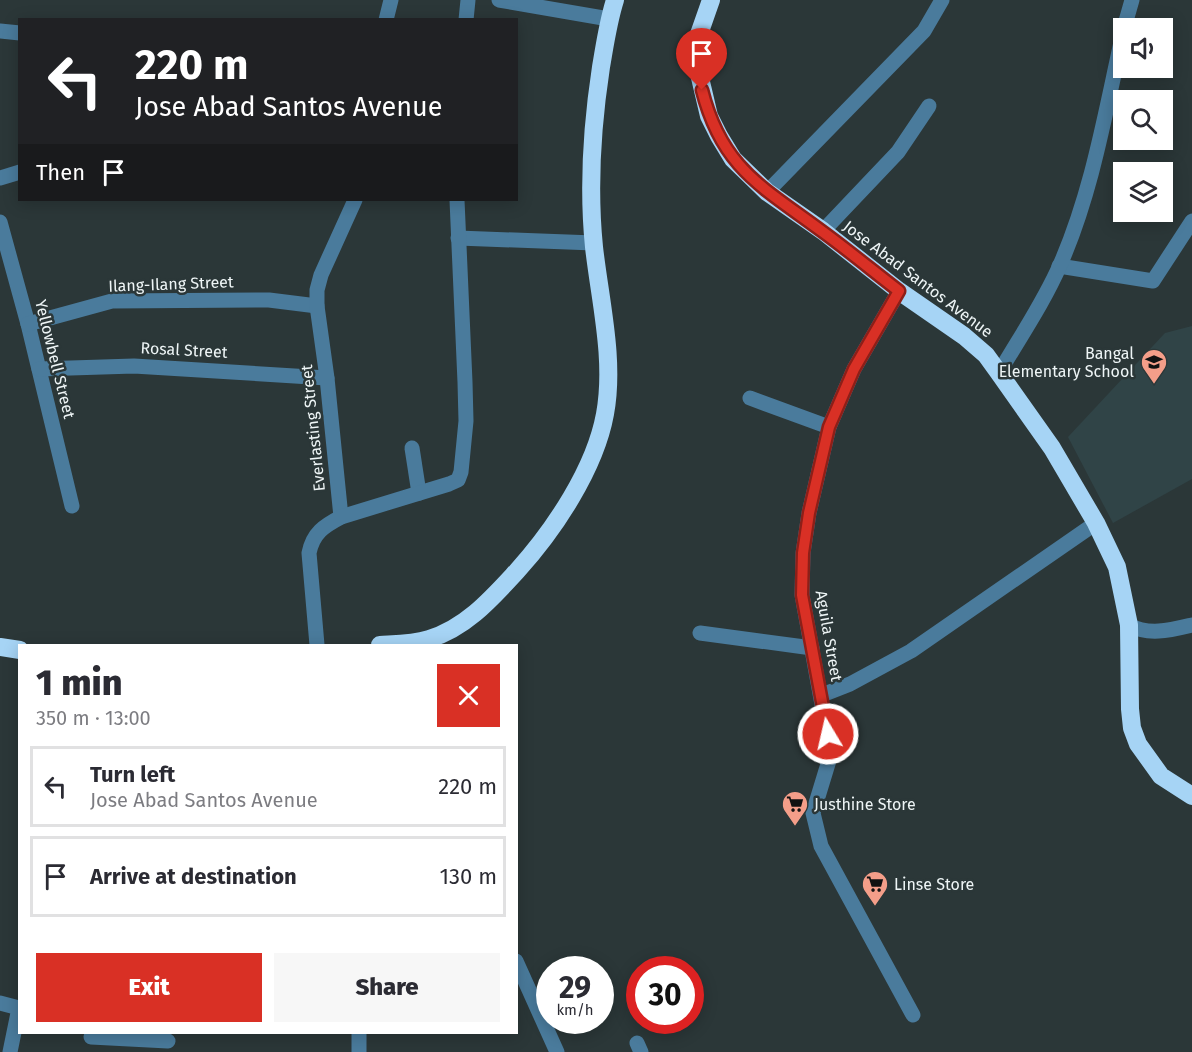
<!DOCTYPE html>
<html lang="en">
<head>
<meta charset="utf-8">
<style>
	:root { --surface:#fff; --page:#f7f7f7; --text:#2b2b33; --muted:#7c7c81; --line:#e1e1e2; --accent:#d93025 }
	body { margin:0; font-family:"Fira Sans",sans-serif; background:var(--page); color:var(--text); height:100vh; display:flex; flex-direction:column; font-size:22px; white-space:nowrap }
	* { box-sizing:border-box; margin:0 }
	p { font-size:20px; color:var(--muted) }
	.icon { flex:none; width:33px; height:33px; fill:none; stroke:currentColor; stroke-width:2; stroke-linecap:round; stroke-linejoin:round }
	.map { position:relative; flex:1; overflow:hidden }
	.side { position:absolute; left:18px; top:644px; width:500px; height:390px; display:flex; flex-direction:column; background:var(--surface); border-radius:0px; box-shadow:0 3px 15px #0003 }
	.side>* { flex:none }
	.hud { position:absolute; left:18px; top:18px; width:500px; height:183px; border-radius:0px; box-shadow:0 3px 15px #0003; background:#202124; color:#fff; overflow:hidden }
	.tools { position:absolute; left:1113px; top:18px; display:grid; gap:12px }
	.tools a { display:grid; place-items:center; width:60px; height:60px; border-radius:0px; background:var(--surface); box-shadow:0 3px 15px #0003; font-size:30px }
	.speed { position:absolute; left:536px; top:956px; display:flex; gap:12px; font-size:30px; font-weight:700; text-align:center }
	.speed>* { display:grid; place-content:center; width:78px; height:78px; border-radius:50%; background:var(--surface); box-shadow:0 3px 15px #0003; line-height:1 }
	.speed small { font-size:15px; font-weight:400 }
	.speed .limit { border:9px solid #d22; background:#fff; color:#111 }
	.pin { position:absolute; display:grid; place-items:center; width:51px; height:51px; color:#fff; margin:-62px -26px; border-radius:50% 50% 50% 0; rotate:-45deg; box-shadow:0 0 6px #0007 }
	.pin .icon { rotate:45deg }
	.me { position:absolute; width:66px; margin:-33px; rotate:351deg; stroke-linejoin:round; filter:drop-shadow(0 0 4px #0008) }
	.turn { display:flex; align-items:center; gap:21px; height:126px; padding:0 18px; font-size:27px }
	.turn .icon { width:78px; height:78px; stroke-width:2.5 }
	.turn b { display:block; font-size:42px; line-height:51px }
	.then { display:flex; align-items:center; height:57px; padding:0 18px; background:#0003; gap:12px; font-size:22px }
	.round { display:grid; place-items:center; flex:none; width:63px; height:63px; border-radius:0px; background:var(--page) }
	.overview { display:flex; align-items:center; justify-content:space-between; height:102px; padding:0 18px }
	h1 { font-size:36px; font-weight:800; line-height:45px }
	.primary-button { display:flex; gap:12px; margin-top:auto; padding:12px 18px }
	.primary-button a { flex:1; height:69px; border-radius:0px; background:var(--accent); color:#fff; font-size:24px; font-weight:800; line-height:69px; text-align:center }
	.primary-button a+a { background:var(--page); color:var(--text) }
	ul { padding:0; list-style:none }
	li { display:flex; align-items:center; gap:18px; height:81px; margin:0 12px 9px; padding:0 6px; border:3px solid var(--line); border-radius:0px }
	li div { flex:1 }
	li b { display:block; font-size:22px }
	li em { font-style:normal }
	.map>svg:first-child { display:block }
	.built { fill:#304447 }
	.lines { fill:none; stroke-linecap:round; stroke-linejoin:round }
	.minor { stroke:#4a7b9c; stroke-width:15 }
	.highway { stroke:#a6d4f5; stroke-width:18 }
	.route-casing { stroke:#8d1f18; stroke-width:15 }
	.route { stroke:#d93025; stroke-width:10 }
	.labels { text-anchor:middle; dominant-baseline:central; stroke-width:5; stroke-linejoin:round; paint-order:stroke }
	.street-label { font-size:16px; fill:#eef5f6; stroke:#2b3738 }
	.poi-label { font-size:16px; fill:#eef5f6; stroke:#2b3738; text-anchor:start }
</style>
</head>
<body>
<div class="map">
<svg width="1192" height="1052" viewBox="0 0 1192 1052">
	<rect width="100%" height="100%" fill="#2b3738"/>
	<polygon class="built" points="1192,326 1192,479 1113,523 1068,437 1165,333"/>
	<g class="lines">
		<g class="minor">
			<polyline points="499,0 609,19"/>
			<polyline points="386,20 391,0"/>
			<polyline points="466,20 468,0"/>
			<polyline points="1124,28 1132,0"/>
			<polyline points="0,31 20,33"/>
			<polyline points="0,178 20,172"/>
			<polyline points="767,192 924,31 942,0"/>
			<polyline points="0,222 28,324 72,506"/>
			<polyline points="823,231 898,152 929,106"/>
			<polyline points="458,238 594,243"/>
			<polyline points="1059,266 1153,281 1192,221"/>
			<polyline points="899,291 854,369 829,427 809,513 803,553 802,595 831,754 813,813 821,846 913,1015"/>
			<polyline points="28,324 112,301 269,300 317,306"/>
			<polyline points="39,369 134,366 327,378"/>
			<path d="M999,373C1020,337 1044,302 1060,265C1093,190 1106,108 1124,29"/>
			<polyline points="750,398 829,427"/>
			<polyline points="412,448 419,493"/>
			<polyline points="341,517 327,378 317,306 317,290 321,275 355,200"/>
			<path d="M1129,625C1149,636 1171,630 1192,625"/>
			<polyline points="700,633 812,648"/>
			<path d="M317,645L309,553C313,533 324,526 341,517L449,484L458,480L461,472L466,421L465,382L457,200"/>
			<polyline points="822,695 850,684 911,651 1096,523"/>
			<polyline points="516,961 557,1052"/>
			<polyline points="0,1003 19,1008 10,1052"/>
			<polyline points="91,1037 168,1041"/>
			<polyline points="637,1043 641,1052"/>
			<polyline points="359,1052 359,1032"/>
		</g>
		<g class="highway">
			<polyline points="711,0 697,40 698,69 709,116 719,136 733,159 767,192 823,231 899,291 964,336 986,355 999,373 1052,448 1096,523 1117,567 1129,625 1130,709 1132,728 1138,744 1161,776 1192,796"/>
			<path d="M380,645C396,644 413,644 429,639C466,628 492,598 517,571C554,530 595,469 605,414C615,360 600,301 594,247C588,187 592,126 601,67C605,44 608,22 615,0"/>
			<polyline points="0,647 20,650"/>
		</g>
	</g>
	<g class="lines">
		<g class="route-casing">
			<path id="route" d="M702,90C722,169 763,187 823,232C849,251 873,271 899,291L854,369L829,427L809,513L803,553L802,595L828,734"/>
		</g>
		<use href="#route" class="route"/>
	</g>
	<defs>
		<g id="school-pin" transform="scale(1.35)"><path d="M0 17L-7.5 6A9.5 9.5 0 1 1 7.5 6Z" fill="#f49e89" stroke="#2b3738"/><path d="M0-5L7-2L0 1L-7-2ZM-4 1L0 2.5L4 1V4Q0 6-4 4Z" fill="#111"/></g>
		<g id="supermarket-pin" transform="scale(1.35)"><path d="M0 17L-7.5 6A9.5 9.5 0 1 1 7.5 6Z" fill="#f49e89" stroke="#2b3738"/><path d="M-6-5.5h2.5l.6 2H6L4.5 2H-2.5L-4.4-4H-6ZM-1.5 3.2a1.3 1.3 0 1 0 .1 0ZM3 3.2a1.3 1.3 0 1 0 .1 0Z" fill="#111"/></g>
	</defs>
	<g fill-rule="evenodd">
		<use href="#school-pin" x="1154" y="362"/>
		<use href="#supermarket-pin" x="795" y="804"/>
		<use href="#supermarket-pin" x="875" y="884"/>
	</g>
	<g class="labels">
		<g class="street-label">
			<text transform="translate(918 279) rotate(37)">Jose Abad Santos Avenue</text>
			<text transform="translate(171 284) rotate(-2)">Ilang-Ilang Street</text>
			<text transform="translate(184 350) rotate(3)">Rosal Street</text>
			<text transform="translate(55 359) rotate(76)">Yellowbell Street</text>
			<text transform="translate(313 428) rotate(-96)">Everlasting Street</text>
			<text transform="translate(829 636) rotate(80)">Aguila Street</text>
		</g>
		<g class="poi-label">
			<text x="1134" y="353" text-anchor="end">Bangal<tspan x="1134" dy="18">Elementary School</tspan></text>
			<text x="814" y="804">Justhine Store</text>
			<text x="894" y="884">Linse Store</text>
		</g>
	</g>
</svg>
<div class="tools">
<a><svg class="icon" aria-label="sound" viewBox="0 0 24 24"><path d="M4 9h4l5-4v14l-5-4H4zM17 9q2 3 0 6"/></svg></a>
<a><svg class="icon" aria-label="search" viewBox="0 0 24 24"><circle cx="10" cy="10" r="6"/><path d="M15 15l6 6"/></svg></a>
<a><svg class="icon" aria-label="layers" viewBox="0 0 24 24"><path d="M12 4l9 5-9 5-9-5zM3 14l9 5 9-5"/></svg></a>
</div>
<div class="speed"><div>29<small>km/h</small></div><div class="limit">30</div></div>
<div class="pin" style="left:702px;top:90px;background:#d93025"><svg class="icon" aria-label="arrive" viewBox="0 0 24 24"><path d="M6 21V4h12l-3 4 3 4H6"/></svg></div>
<svg class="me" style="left:828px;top:734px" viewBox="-20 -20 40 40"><circle r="17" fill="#d93025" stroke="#fff" stroke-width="3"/><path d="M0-11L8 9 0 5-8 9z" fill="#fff"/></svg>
<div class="hud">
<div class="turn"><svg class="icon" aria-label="left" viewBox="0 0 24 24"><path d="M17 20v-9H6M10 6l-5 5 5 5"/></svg><div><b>220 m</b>Jose Abad Santos Avenue</div></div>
<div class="then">Then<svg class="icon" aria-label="arrive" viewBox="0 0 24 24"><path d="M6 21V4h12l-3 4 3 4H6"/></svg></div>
</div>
<section class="side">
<div class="overview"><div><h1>1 min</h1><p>350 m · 13:00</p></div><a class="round" style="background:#d93025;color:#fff"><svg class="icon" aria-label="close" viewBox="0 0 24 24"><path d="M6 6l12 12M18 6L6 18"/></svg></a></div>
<ul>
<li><svg class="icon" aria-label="left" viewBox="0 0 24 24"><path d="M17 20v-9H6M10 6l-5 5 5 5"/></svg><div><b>Turn left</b><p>Jose Abad Santos Avenue</p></div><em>220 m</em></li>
<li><svg class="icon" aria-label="arrive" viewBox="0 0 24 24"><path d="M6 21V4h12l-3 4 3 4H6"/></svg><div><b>Arrive at destination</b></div><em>130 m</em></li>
</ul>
<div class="primary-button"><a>Exit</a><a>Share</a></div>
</section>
</div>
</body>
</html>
